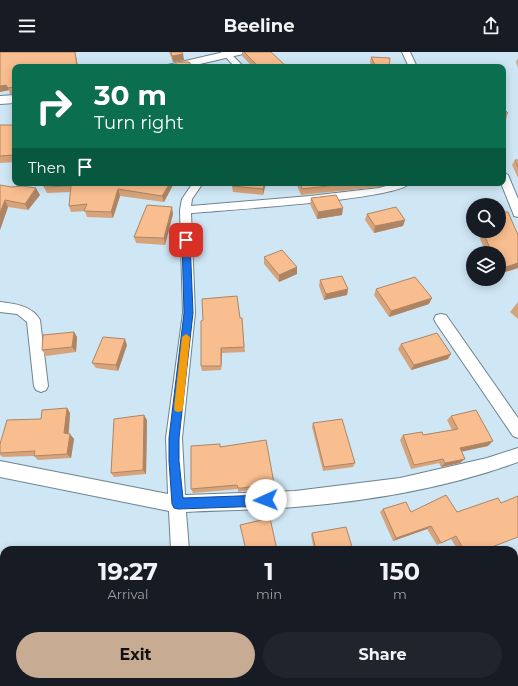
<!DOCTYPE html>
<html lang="en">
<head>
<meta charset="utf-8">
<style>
	:root { --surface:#171b24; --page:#20242c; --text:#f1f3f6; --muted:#9ea1a6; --accent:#c7ac93 }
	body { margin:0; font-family:Montserrat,sans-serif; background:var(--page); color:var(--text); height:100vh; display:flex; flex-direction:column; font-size:15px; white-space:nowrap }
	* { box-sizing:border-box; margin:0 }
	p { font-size:13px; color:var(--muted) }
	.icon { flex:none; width:22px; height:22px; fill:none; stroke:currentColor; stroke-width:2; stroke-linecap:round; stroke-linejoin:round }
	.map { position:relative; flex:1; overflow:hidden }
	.sheet { position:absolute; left:0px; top:494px; width:518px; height:140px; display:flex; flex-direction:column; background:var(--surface); border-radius:12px 12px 0 0; box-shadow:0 2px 10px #0003 }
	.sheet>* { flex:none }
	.top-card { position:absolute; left:12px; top:12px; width:494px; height:122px; border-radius:8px; box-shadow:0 2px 10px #0003; background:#0b6e4f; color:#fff; overflow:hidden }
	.controls { position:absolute; left:466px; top:146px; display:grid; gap:8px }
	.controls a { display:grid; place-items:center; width:40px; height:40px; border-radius:50%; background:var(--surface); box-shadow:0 2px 10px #0003; font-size:20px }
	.pin { position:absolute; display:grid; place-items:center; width:34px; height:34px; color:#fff; margin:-17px; border-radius:8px; box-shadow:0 2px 6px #0006 }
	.me { position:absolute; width:44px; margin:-22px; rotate:268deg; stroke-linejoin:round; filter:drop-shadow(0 0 3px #0008) }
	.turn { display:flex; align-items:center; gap:14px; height:84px; padding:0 16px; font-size:18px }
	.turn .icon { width:52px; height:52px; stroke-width:2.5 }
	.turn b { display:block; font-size:28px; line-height:34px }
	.then { display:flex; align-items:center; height:38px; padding:0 16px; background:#0003; gap:8px; font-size:15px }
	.eta { display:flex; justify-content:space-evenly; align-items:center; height:68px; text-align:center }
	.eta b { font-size:24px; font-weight:700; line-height:28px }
	.action { display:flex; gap:8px; margin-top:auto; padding:8px 16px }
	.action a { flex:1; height:46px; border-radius:24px; background:var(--accent); color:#111; font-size:16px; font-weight:700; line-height:46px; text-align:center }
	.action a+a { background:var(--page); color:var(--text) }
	header { display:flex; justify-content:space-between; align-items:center; height:52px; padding:0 16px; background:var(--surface); font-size:18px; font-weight:700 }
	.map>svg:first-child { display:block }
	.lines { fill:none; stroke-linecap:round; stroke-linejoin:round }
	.street-casing { stroke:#6d838f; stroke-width:2 }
	.secondary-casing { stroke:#6d838f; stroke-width:2 }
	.street { fill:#fff; fill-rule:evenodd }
	.secondary { fill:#fff; fill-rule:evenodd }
	.wall { fill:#d6a37b }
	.shaded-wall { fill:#ae8564 }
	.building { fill:#f9be8f; stroke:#ae8564 }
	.route { fill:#1a73e8; stroke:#114b97 }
	.slow { fill:#f59e0b }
</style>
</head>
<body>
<header><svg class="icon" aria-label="menu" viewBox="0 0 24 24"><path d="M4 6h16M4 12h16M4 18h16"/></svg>Beeline<svg class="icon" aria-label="share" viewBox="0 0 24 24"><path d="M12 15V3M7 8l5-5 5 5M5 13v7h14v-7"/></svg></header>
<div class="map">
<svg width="518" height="634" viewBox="0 0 518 634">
	<rect width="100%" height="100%" fill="#cfe6f4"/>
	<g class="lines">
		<g class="street-casing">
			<g id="street">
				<polygon points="221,0 229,0 244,15 235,15"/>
				<polygon points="402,0 410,0 417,15 409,15"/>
				<polygon points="503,120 508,123 518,147 518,165 514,164 513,161 501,131 503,131"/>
				<path d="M193,131H203L192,147L191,154L310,144L379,136L397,131H410C398,148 222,158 191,161L195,261L182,386L185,443L295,439L400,426L487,406L518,396V410C447,436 370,449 295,455C259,458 222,458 186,460L189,498H171L169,459L0,425V409L168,442L166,386L183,261L180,158L182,147Z"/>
				<path d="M0,250C14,252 32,253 40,268L48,334L46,338L41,340L36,338L34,334L27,270L17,262L0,260Z"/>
				<polygon points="441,262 446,263 518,366 518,386 513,384 436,271 434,267 436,263"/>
				<polygon points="4,577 4,597 0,598 0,578"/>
				<rect x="179" y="630" width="20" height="4"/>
				<polygon points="357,630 377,630 379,634 359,634"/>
			</g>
		</g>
		<g class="secondary-casing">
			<g id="secondary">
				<polygon points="224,0 245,0 243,2 187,15 166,15 168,13"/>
				<polygon points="15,43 15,51 0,52 0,44"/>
			</g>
		</g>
		<use href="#street" class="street"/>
		<use href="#secondary" class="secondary"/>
	</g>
	<g class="wall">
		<polygon points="0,0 75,0 78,15 15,15 15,42 10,42 9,38 0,40"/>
		<polygon points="169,0 182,0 184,8 173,10"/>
		<polygon points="242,0 271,0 287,15 253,15 242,4"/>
		<polygon points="371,5 389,15 372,15 370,10"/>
		<polygon points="518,6 518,16 516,10"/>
		<polygon points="503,56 508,61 506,67 503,67"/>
		<polygon points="0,73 15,73 15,110 0,111"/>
		<polygon points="515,108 518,108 518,126 512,113"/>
		<polygon points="174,131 164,150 120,144 113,166 87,165 85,159 71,160 69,154 70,140 47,141 44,135"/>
		<polygon points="233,131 266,131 263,143 233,140 232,134"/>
		<polygon points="296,131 391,131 379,135 301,143"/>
		<polygon points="0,133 40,143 28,158 8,155 0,178"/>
		<polygon points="311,146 342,163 317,167 310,152"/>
		<polygon points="173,162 165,193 136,191 134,185"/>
		<polygon points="367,162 405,168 403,174 374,181 365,168"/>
		<polygon points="477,179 499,179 518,183 518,216 502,221 499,218 499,201 486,201"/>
		<polygon points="264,205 297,215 297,222 279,230 264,212"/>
		<polygon points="320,228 348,237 347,243 324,248 319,234"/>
		<polygon points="376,237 429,252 389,265 374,243"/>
		<polygon points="518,250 518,267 510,260"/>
		<polygon points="240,266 242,266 245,300 222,301 221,318 202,319 201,314"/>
		<polygon points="74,280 77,285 76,300 46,304 42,298"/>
		<polygon points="401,292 448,307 411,318 398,297"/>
		<polygon points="127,293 118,319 96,316 92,311"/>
		<polygon points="67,356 70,361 69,382 74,387 71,406 38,408 34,404 3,405 0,403 0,392 41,367"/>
		<polygon points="451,364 488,394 461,399 460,411 441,415 439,411 411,417 400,388 403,383 423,383 452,378 447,368"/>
		<polygon points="147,368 146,422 114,425 111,421"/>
		<polygon points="313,371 355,411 353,415 323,419 312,375"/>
		<polygon points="220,392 220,395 274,431 274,434 243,439 238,440 238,437 193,441 191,437"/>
		<polygon points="383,457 411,460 457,460 484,498 458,498 451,487 437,493 427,477 393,489 380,460"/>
		<polygon points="312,481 353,498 314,498 311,483"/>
	</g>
	<g class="shaded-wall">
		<polygon points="75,0 78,15 77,15"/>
		<polygon points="183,2 184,8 173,10 172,4"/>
		<polygon points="6,33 9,38 0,40 0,34"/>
		<polygon points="15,35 15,41 13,36"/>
		<polygon points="506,71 504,77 503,77 503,72"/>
		<polygon points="170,131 174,131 164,150 162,144"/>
		<polygon points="264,131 266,131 263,143 263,137"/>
		<polygon points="380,131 391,131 379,135"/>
		<polygon points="36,136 40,143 28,158 25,152"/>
		<polygon points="118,137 120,144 113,166 111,160"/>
		<polygon points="5,148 8,155 0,178 0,161"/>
		<polygon points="172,155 173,162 165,193 164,186"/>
		<polygon points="343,156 342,163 317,167 318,160"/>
		<polygon points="405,168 403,174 374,181 375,174"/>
		<polygon points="518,211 518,216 502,221 506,215"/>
		<polygon points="297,215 297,222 279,230 279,223"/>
		<polygon points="348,237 347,243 324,248 326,242"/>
		<polygon points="432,246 429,252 389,265 391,259"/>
		<polygon points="74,280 77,285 76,300 72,295"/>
		<polygon points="125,287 127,293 118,319 116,313"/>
		<polygon points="221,296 222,301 221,318"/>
		<polygon points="451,302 448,307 411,318 414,313"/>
		<polygon points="67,356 70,361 68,385 64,381"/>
		<polygon points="144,363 147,368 146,422 143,418"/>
		<polygon points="70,382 74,387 71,406 67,402"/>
		<polygon points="493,389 488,394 456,401 460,396"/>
		<polygon points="465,407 460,411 441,415 445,411"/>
		<polygon points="431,474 427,477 393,489 396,486"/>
		<polygon points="97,631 97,634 93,634 93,632"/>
	</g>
	<g class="building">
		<polygon points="0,0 75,0 77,15 15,15 15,35 8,36 6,33 0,34"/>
		<polygon points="171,0 182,0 183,2 172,4"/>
		<polygon points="244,0 271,0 287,15 259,15"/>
		<polygon points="371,5 390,6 389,15 376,15"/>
		<polygon points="175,10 189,10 193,15 178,15"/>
		<polygon points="108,14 108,15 100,15"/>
		<polygon points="503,56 508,61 503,61"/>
		<polygon points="503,68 506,71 503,72"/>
		<polygon points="0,73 15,73 15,103 0,104"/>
		<polygon points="515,108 518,108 518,115"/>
		<polygon points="45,131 170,131 162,144 118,137 111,160 84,159 87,152 69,154 71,134 44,135"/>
		<polygon points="233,131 264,131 263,137 232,134"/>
		<polygon points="300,131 354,131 302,137"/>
		<polygon points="0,133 12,135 22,134 36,136 25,152 5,148 0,161"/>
		<polygon points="336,143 343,156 318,160 311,146"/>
		<polygon points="147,153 172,155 164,186 134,185"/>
		<polygon points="396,155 405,168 375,174 367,162"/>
		<polygon points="499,160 508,160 518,183 518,211 506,215 499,207 499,201 494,201 490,197 483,179 499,179"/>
		<polygon points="282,198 297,215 279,223 264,205"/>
		<polygon points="342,224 348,237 326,242 320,228"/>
		<polygon points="415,225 432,246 391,259 376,237"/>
		<polygon points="237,244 240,266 242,266 244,295 221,296 221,314 201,314 201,269 203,268 202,247"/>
		<polygon points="74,280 72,295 42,298 43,283"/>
		<polygon points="437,281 451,302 414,313 401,292"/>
		<polygon points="103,285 125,287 116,313 92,311"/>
		<polygon points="67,356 64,381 70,382 67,402 34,404 35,399 0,401 0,392 7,368 41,367 42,358"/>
		<polygon points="476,358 493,389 460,396 465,407 445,411 443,407 414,413 403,383 422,380 423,383 458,377 451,364"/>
		<polygon points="144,363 143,418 111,421 114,367"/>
		<polygon points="342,367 355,411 324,415 313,371"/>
		<polygon points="266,388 274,431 242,436 238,436 237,433 191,437 191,394 220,392 220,395"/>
		<polygon points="446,443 457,460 498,446 501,451 518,444 518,485 484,498 464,498 456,484 441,491 431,474 396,486 383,457 406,450 411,460"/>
		<polygon points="270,466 277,498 246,498 240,473"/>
		<polygon points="346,475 353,498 316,498 312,481"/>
		<polygon points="11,630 99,630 93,632 93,634 11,634"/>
	</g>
	<polygon class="route" points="186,185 190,188 193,261 179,386 179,409 183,446 266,443 269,444 271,448 269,452 266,454 178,457 174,456 172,452 169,409 169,386 184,261 182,188"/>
	<polygon class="slow" points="186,282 190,285 183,356 182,359 178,360 175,359 174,356 182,285"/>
</svg>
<div class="controls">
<a><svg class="icon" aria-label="search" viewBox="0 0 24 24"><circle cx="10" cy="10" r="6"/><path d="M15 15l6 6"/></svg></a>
<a><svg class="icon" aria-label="layers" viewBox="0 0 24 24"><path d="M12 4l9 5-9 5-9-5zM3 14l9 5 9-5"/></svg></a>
</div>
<div class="pin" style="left:186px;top:188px;background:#d93025"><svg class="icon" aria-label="arrive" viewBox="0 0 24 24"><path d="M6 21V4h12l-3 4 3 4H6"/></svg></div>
<svg class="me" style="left:266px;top:448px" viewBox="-20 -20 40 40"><circle r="19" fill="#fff"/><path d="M0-13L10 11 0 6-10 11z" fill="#1a73e8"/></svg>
<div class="top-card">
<div class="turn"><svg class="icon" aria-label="right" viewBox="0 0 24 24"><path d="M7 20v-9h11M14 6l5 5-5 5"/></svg><div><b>30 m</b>Turn right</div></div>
<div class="then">Then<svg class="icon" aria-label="arrive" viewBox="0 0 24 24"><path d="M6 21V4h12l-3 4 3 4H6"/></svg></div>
</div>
<section class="sheet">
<div class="eta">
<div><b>19:27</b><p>Arrival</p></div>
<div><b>1</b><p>min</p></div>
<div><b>150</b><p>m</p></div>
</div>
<div class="action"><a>Exit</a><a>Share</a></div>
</section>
</div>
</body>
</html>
